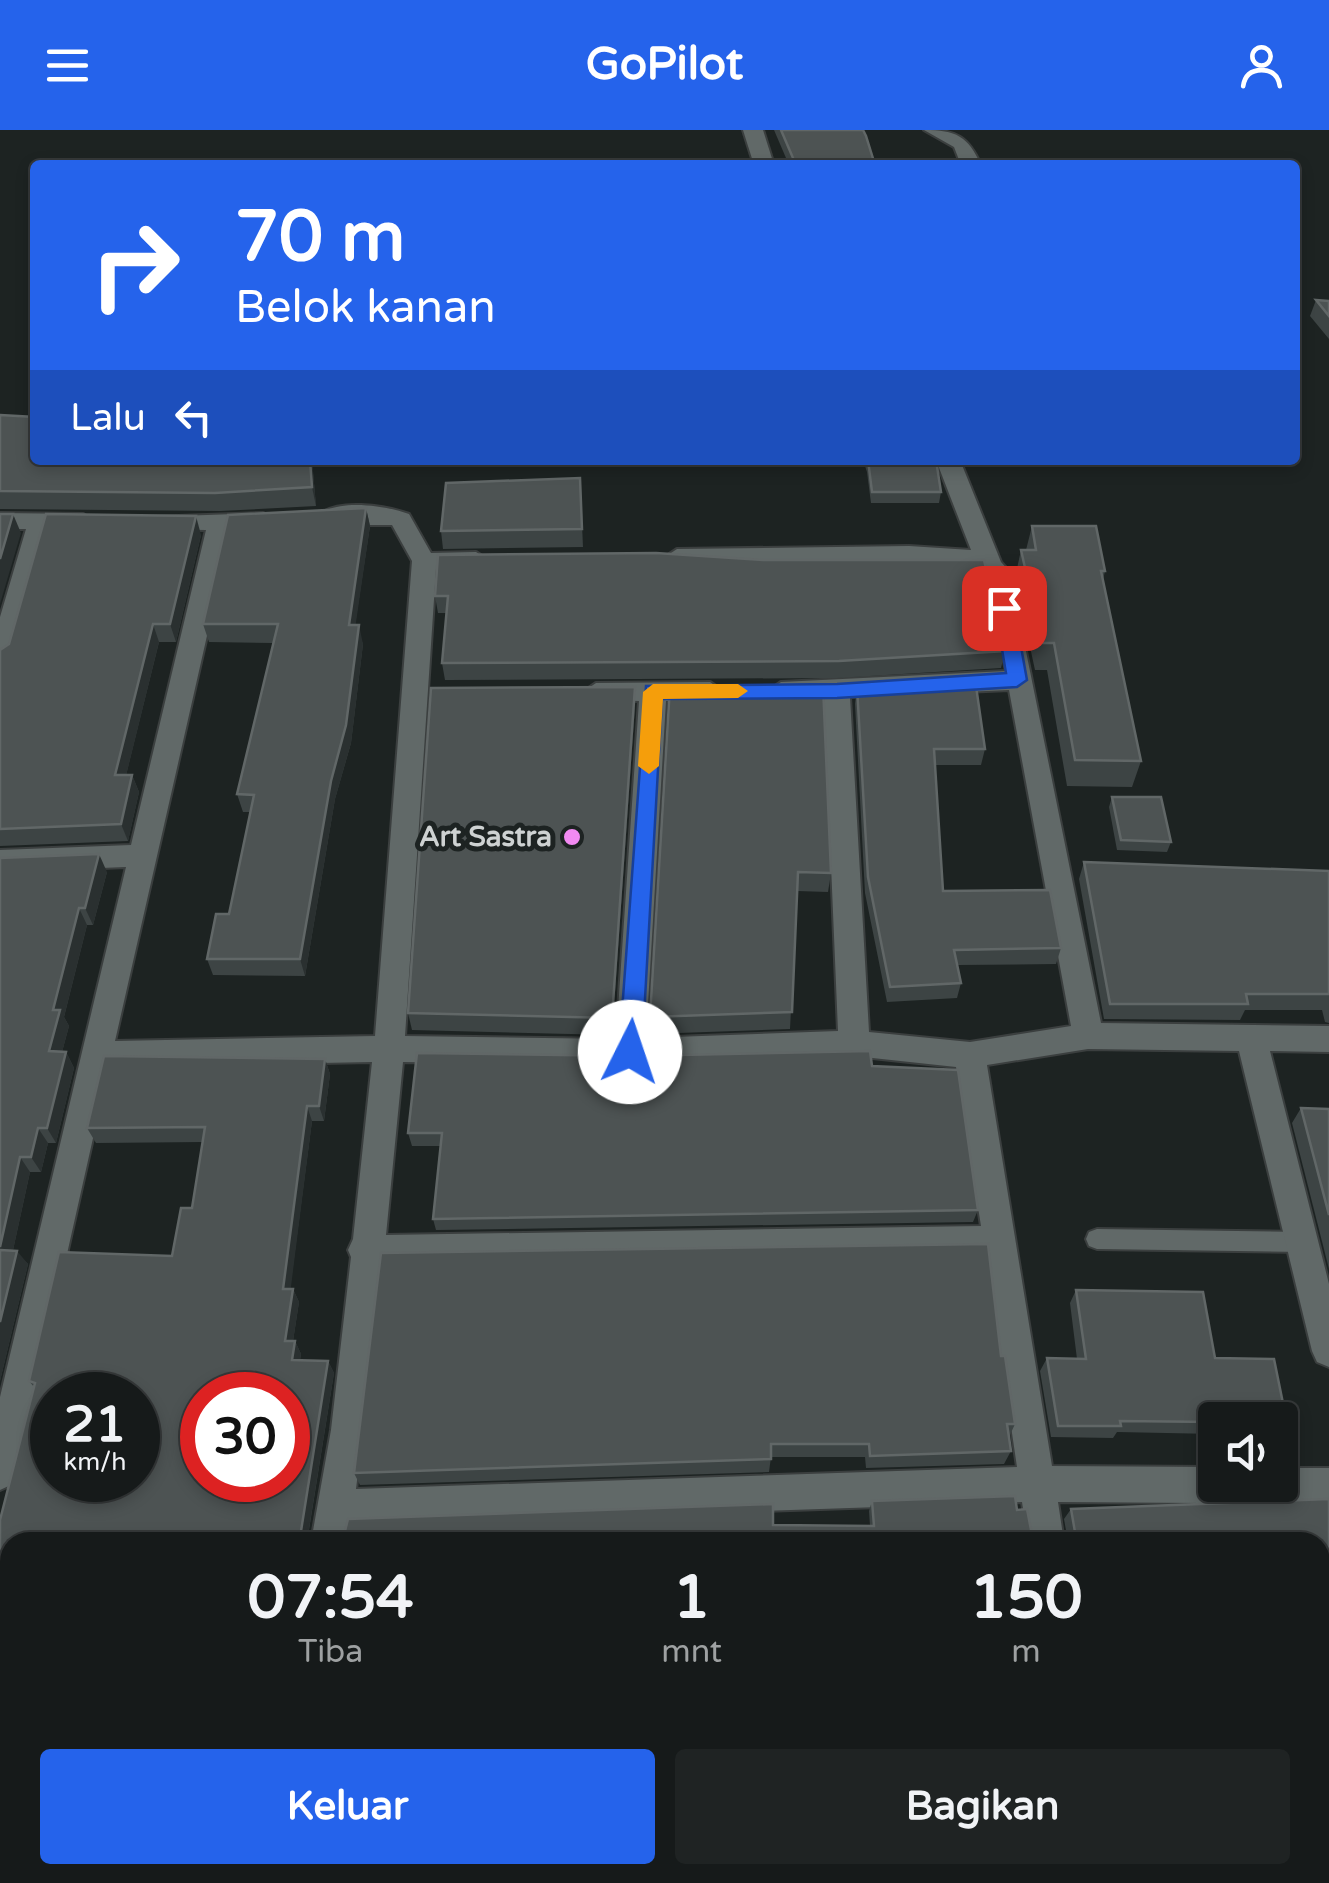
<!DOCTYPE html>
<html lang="id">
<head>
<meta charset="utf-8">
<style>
	:root { --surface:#161a1a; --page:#1f2323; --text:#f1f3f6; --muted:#9ea1a2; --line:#353839; --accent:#2563eb }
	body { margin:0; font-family:"Varela Round",sans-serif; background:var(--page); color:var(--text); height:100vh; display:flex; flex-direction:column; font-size:38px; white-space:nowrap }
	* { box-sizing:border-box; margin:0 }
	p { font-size:32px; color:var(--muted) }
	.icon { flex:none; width:55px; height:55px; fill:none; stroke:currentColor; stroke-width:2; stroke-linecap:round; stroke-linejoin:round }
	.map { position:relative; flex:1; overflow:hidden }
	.details { position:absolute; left:0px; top:1402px; width:1330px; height:352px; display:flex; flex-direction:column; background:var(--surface); border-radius:30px 30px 0 0; box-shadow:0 5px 15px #0003,0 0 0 2px var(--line) }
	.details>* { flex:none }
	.banner { position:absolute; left:30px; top:30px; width:1270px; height:305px; border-radius:10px; box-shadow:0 5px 15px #0003,0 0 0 2px var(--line); background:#2563eb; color:#fff; overflow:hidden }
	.tools { position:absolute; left:1198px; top:1272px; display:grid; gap:20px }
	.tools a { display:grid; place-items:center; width:100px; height:100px; border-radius:10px; background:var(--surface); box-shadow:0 5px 15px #0003,0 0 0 2px var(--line); font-size:50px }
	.speed { position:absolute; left:30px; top:1242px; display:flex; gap:20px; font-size:50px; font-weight:700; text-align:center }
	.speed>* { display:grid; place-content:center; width:130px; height:130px; border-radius:50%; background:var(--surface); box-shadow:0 5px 15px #0003,0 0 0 2px var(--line); line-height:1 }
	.speed small { font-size:25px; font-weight:400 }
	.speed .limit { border:15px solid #d22; background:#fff; color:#111 }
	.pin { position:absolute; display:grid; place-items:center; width:85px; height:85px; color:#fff; margin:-42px; border-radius:20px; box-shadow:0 5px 15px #0006 }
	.me { position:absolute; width:110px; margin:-55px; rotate:4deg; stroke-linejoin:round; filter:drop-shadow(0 0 8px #0008) }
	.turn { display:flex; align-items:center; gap:35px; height:210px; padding:0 40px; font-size:45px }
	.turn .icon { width:130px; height:130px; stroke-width:2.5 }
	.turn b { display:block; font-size:70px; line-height:85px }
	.then { display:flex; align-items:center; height:95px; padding:0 40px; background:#0003; gap:20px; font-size:38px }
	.eta { display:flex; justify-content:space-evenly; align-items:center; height:170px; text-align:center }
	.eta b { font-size:60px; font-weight:700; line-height:70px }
	.cta { display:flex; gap:20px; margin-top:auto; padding:20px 40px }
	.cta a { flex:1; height:115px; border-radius:10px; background:var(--accent); color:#fff; font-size:40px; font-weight:700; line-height:115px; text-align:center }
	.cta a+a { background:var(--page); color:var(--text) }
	header { display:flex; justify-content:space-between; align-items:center; height:130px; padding:0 40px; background:var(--accent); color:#fff; font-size:45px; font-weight:700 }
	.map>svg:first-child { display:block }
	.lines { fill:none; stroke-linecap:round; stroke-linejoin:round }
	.lane-casing { stroke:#3b3f3f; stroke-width:4 }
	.street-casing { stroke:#3b3f3f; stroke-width:4 }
	.lane { fill:#616968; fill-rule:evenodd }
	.street { fill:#616968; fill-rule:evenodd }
	.wall { fill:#3d4444; fill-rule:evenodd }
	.shaded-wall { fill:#2a3030 }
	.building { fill:#4d5353; stroke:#616767; stroke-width:2.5; fill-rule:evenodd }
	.route { fill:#2563eb; stroke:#184099; stroke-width:2.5 }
	.slow { fill:#f59e0b }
	.poi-dot { fill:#f28af2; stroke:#1d2322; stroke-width:4 }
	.labels { text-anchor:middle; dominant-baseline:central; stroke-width:10; stroke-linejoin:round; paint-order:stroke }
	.poi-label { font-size:28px; font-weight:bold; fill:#ced2d2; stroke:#1d2322; text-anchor:end }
</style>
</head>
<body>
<header><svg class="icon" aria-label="menu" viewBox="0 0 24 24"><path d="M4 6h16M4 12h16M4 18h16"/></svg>GoPilot<svg class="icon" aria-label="person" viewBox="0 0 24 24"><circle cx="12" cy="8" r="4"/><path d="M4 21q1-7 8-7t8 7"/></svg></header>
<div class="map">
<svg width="1329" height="1753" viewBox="0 0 1329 1753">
	<rect width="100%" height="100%" fill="#1d2322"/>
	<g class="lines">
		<g class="lane-casing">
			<polygon id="lane" points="1097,1099 1303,1102 1311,1105 1314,1112 1311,1119 1303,1122 1097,1119 1089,1116 1086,1109 1089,1102"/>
		</g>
		<g class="street-casing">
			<g id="street">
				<polygon points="743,0 763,0 774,35 754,35"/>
				<path d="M924,0C956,0 968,6 981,35H961L954,17Z"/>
				<path d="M936,330H960L1001,432L1010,442L1101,893L1329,896V922L1270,921L1329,1154V1237L1317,1232L1312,1221L1239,921L1088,919L987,935L1052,1336L1215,1337V1355H1280V1338H1329V1374L1058,1372L1064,1412H1028L1022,1372L350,1395L347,1412H311L331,1300L351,1127L348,1120L353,1109L372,932L109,937L18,1342L13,1354L0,1360V1267L126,737L0,742V720L131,715L206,400L150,399L147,393L150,387L263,383L275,391L263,399L231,400L115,911L375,906L412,431L392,395H329L317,387C335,367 387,376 409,384L431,423L476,422L488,430L476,438L436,439L405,906L616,909L639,571L587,569L583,562L596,553L710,552L723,561L710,570L666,571L646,908L838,901L824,568L781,570L768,561L781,552L1006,541L986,446C948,421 735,435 677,435L665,427L677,419L909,416L971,420ZM1009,560L1071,896L970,912L869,902L850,567ZM854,926L956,937L981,1096L386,1105L403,932L630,935ZM986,1126L1017,1337L356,1359L383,1135Z"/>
				<polygon points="0,383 83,384 95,392 83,400 50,400 13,531 0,540 0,487 26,399 0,399"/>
				<rect x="0" y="1575" width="10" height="38"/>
				<polygon points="266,1745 306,1745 305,1753 265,1753"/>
				<polygon points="1077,1745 1117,1745 1118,1753 1078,1753"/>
			</g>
		</g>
		<use href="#lane" class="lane"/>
		<use href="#street" class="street"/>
	</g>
	<g class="wall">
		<polygon points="774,0 863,0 875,35 789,35"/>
		<polygon points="1316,170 1329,171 1329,209 1310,186"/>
		<polygon points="0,285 312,330 316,376 220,381 0,379"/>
		<polygon points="863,330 936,330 941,362 939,373 871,373 867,342"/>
		<polygon points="962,330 1001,330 1000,336 966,336"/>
		<polygon points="580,348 583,417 443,419 441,401"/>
		<polygon points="366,378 370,396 355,495 363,514 351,613 335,669 305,846 213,845 207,829 229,784 250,682 243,682 237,664 273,513 209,512 203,494"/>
		<polygon points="1032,396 1105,441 1103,450 1141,631 1132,657 1067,656 1047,540 1035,540 1015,448 1021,420 1026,420"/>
		<polygon points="201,405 176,512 159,512 126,645 132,645 139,662 128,711 0,716 0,520"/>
		<polygon points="438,425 1005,521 1001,538 837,548 445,550 442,533 447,483 438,483 435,466"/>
		<polygon points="823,555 831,743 828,762 797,761 790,899 650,904 650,887"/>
		<polygon points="857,557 985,619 981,635 935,635 943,761 1061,818 1056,834 957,835 961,853 957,868 887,872 865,763 855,574"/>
		<polygon points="635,576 612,905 412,900 408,883"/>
		<polygon points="1112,667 1171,712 1167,722 1117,720 1109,677"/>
		<polygon points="0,728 107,742 93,795 87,795 64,887 69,896 62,922 66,922 74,938 56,1013 48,1013 41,1042 30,1042 13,1120 28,1134 0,1251"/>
		<polygon points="1084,732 1329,741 1329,893 1325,892 1322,880 1245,880 1240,890 1104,889 1079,749"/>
		<path d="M104,926L325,929L330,944L324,991H312L290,1159H293L299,1172L293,1211H295L301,1224L300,1230L328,1231L334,1243L308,1406L344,1405L348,1389L773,1374V1395L870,1396L869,1381L872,1371L1015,1366L1017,1380L1027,1379L1032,1405L1067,1406L1064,1389L1071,1379L1329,1369V1733L1320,1734V1412H10V1534L0,1533V1390L34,1257L29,1251L59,1122L172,1126L181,1078H192L203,1012L96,1013L87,998ZM52,1265H138V1350H52ZM202,1265H288V1350H202Z"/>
		<polygon points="872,936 978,1080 973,1092 436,1100 433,1089 440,1016 412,1016 408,1003"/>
		<polygon points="1301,978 1329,979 1329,1139 1292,993"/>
		<polygon points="1076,1160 1215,1228 1287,1293 1280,1301 1280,1290 1215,1290 1215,1304 1117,1302 1113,1308 1051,1307 1040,1241 1047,1228 1077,1229 1070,1173"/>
		<polygon points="1001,1226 1015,1294 1009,1307 1011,1321 1004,1334 866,1338 865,1327 771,1327 769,1342 360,1355 354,1343"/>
	</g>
	<g class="shaded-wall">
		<polygon points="310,330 312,330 316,376 312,357"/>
		<polygon points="366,378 370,396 353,513 349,495"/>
		<polygon points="13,384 21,403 0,474 0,429"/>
		<polygon points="196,386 201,405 176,512 170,494"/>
		<polygon points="153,494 159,512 122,662 115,645"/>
		<polygon points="359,495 363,514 351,613 335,669 305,846 300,829"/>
		<polygon points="635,557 635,576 612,905 612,888"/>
		<polygon points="132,645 139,662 128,711 121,694"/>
		<polygon points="99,724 107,742 93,795 85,778"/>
		<polygon points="79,778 87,795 64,887 69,896 58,937 49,921 53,880"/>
		<polygon points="66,922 74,938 56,1013 47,998"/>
		<polygon points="325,929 330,944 324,991 319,976"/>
		<polygon points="307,976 312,991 289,1172 283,1159"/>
		<polygon points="38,998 48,1013 41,1042 31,1027"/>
		<polygon points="20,1027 30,1042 10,1134 0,1121 0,1117"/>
		<polygon points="17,1121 28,1134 0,1251 0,1192"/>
		<polygon points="293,1159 299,1172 291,1224 285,1211"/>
		<polygon points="295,1211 301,1224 298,1242 292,1230"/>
		<polygon points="328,1231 334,1243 307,1411 301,1401"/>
		<polygon points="10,1738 10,1745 24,1745 22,1753 7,1753"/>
		<polygon points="209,1745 220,1745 219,1753 208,1753"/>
	</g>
	<g class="building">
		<polygon points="781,0 863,0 866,6 875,35 796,35"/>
		<polygon points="1316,170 1329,171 1329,186"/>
		<polygon points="0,285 35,287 35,330 310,330 312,357 215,363 0,361"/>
		<polygon points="868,330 936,330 941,362 872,362"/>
		<polygon points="580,348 582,399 441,401 446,353"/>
		<polygon points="366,378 349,495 359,495 346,595 331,651 300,829 207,829 216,784 229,784 254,665 237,664 278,494 203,494 228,385"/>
		<polygon points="0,384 13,384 0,429"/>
		<polygon points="46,384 196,386 170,494 153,494 115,645 132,645 121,694 0,699 0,520 9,514"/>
		<polygon points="1032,396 1096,396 1105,441 1101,441 1141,631 1075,630 1054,513 1042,513 1021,420 1036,420"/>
		<polygon points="656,423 763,430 984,430 1005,521 839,531 442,533 448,466 435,466 438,425"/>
		<polygon points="975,549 985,619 934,619 943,761 1050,760 1061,818 954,820 961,853 890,857 868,747 857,557"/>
		<polygon points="823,555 831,743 798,742 792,882 650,887 670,556"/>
		<polygon points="635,557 612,888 408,883 431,558"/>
		<polygon points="1112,667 1161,667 1171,712 1121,710"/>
		<polygon points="99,724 85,778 79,778 53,880 60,880 49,921 66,922 47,998 38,998 31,1027 20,1027 0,1117 0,728"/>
		<polygon points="1084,732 1329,741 1329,864 1246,864 1248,874 1110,874"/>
		<polygon points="870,921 872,936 958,940 978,1080 433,1089 442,1003 408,1003 417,923 630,926"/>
		<path d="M104,926L325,929L319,976H307L283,1159H293L285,1211H295L292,1230L328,1231L301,1401L305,1406L344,1405L348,1389L773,1374V1395L874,1396L872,1371L1015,1366L1017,1380L1027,1379L1032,1405L1071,1406L1075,1402L1071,1379L1329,1369V1729H1320V1412H10V1526H0V1390L35,1253L29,1251L59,1122L172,1126L181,1078H192L205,997L87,998ZM52,1265H138V1350H52ZM202,1265H288V1350H202Z"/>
		<polygon points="1301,978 1329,979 1329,1085"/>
		<polygon points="988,1114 1001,1226 1005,1226 1015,1294 1007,1294 1011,1321 870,1326 869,1314 771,1314 771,1329 354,1343 381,1123"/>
		<polygon points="0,1120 17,1121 0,1192"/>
		<polygon points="1076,1160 1203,1162 1215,1228 1274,1229 1287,1293 1280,1293 1280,1290 1215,1290 1215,1292 1120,1291 1121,1296 1058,1296 1047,1228 1086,1229"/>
		<polygon points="0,1632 10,1632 10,1738 7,1753 0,1753"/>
		<polygon points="107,1745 209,1745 208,1753 106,1753"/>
		<rect x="308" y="1745" width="721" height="8"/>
	</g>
	<polygon class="route" points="1004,471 1014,478 1027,550 1017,557 837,568 662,569 642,922 630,932 622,929 619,922 646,556 837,554 1006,543 995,478"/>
	<polygon class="slow" points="653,554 738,554 748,561 738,568 663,569 659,636 649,644 638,636 643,562"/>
	<circle class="poi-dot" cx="572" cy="707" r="10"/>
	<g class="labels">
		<g class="poi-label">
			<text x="552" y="707">Art Sastra</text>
		</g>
	</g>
</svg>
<div class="tools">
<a><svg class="icon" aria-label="sound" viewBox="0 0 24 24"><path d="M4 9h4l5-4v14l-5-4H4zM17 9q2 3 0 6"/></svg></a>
</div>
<div class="speed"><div>21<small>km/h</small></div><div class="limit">30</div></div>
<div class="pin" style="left:1004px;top:478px;background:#d93025"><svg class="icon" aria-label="arrive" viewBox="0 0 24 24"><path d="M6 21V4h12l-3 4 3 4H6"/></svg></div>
<svg class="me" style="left:630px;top:922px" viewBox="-20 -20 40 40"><circle r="19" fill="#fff"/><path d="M0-13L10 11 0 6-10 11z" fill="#2563eb"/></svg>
<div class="banner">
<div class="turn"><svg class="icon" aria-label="right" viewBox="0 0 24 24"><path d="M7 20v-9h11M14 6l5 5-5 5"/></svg><div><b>70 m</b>Belok kanan</div></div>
<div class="then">Lalu<svg class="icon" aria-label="left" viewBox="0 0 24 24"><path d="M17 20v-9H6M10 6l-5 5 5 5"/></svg></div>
</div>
<section class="details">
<div class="eta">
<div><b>07:54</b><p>Tiba</p></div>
<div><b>1</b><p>mnt</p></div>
<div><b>150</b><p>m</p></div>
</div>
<div class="cta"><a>Keluar</a><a>Bagikan</a></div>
</section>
</div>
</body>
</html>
